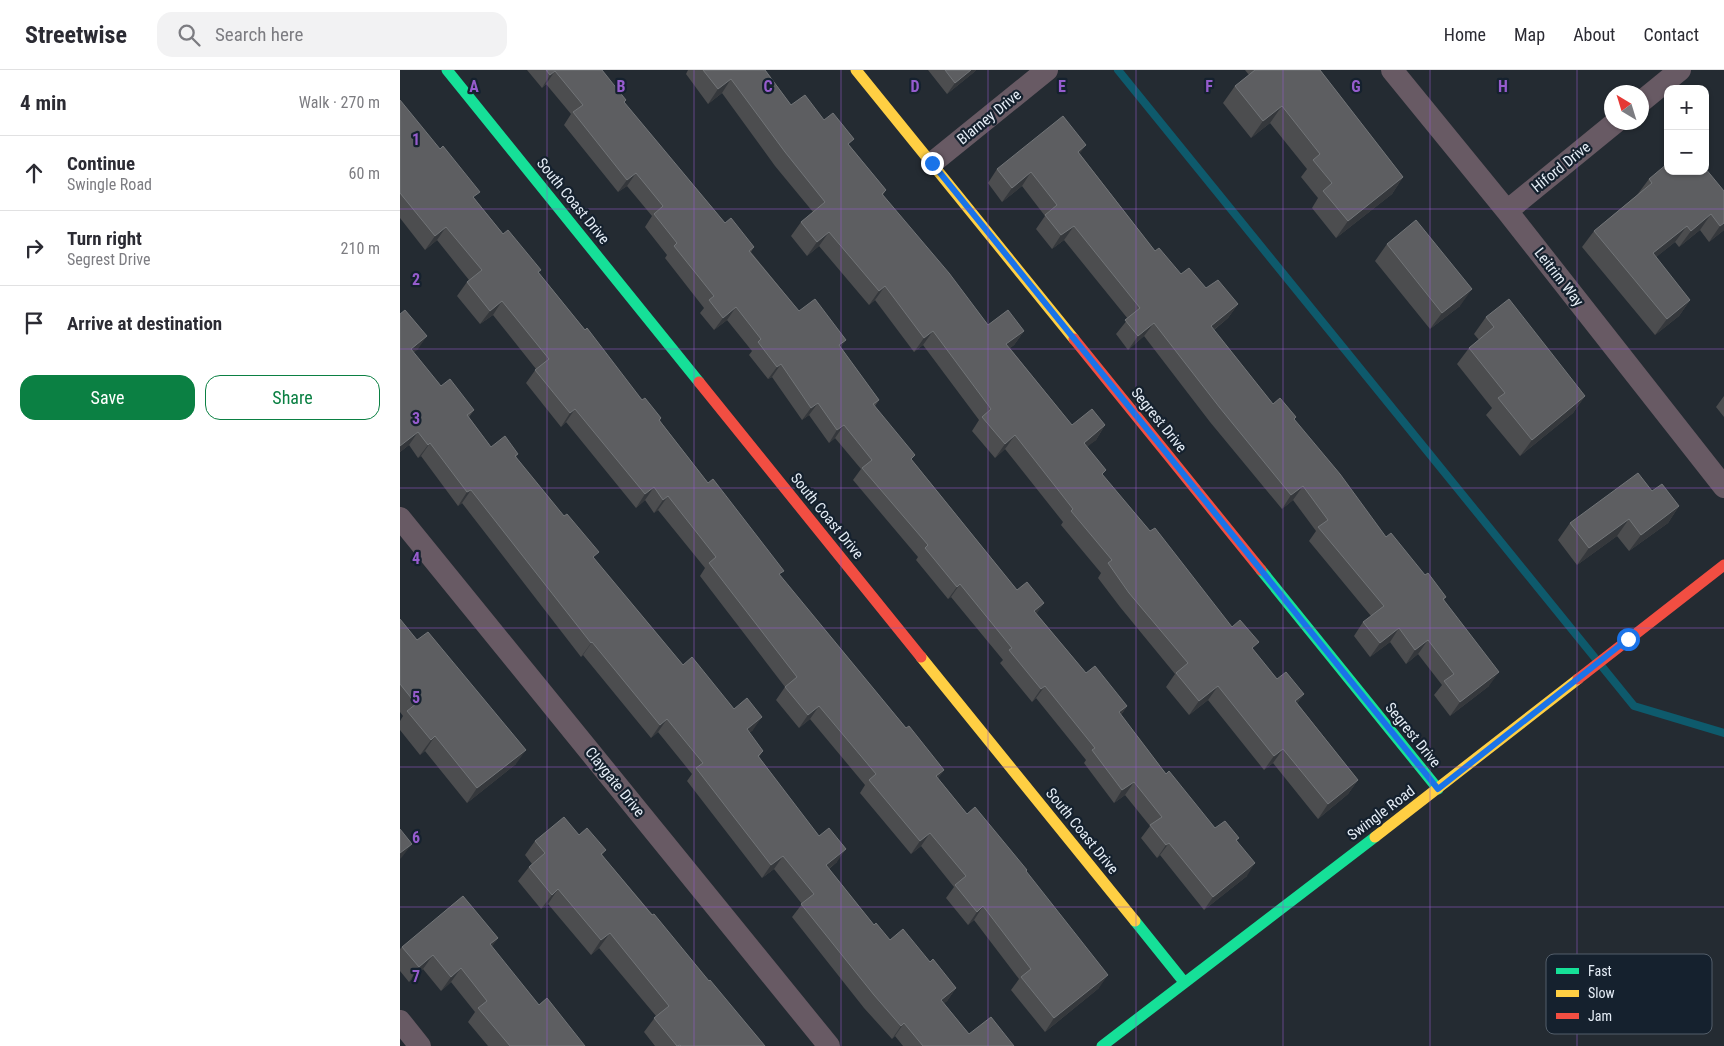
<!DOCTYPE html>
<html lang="en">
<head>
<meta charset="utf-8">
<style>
	:root { --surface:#fff; --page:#f2f2f3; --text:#2b2b33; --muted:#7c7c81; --line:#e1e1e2; --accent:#0b8043 }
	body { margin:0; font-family:"Roboto Condensed",sans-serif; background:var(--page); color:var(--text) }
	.controls { position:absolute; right:15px; top:15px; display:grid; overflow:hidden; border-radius:10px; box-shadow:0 1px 4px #0004 }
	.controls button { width:45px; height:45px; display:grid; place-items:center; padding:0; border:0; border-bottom:1px solid var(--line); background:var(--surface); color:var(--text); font:25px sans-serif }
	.compass { position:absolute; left:1204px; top:15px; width:45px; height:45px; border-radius:50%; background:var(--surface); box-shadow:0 1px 4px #0004; rotate:322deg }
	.stop { position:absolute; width:15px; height:15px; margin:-11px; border:4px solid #1a73e8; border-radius:50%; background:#fff }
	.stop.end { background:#1a73e8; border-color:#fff; box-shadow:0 1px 5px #0008 }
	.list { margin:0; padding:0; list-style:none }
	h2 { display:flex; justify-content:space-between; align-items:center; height:65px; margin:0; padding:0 20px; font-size:21px }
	h2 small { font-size:16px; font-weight:400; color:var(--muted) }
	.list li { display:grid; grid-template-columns:32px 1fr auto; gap:15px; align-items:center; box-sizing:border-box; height:75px; padding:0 20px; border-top:1px solid var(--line) }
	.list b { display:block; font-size:19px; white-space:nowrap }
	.list p { margin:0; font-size:16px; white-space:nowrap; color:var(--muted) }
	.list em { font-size:16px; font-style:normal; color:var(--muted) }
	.actions { display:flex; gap:10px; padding:15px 20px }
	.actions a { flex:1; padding:11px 0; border:1px solid var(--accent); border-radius:15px; text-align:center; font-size:18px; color:var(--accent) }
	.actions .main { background:var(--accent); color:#fff }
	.icon { flex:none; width:28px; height:28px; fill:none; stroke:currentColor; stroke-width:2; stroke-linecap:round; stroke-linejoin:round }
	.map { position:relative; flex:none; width:1324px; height:976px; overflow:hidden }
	header { display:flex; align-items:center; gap:30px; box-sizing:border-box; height:70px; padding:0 25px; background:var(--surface); border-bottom:1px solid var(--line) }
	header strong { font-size:24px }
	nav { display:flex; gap:28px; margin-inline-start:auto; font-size:18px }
	.search { width:350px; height:45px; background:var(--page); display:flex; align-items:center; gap:12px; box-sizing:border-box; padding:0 18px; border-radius:15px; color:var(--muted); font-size:19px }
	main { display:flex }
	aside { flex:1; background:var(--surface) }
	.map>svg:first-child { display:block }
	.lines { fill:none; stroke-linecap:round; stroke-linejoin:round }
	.stream { stroke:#0e5a6c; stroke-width:8 }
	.street { stroke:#685a64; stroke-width:22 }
	.fast { stroke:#16e098; stroke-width:11 }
	.slow { stroke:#ffcf43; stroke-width:11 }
	.jam { stroke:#f24e42; stroke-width:11 }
	.wall { fill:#4c4d4f }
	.shaded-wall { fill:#35383c }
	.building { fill:#5d5e61; stroke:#727578 }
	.route { stroke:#1a73e8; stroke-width:6 }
	.grid { fill:none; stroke:#965ccd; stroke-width:1; stroke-opacity:0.55 }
	.labels { text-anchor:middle; stroke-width:4.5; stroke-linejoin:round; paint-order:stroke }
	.street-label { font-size:15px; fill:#e5edf6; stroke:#15212e }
	.key { fill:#15212e; stroke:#535e6a; stroke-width:1 }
	.key-label { font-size:14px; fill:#e5edf6 }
	.grid-label { font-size:16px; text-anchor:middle; font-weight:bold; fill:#965ccd; stroke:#15212e; stroke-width:4.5; stroke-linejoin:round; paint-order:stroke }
</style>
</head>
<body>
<header>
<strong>Streetwise</strong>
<div class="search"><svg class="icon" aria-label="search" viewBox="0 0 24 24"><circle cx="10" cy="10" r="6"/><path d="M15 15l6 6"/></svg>Search here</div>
<nav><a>Home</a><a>Map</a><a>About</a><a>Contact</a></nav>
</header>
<main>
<aside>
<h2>4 min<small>Walk · 270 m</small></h2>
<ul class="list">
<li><svg class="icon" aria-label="ahead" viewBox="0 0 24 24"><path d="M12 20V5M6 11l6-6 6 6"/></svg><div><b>Continue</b><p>Swingle Road</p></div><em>60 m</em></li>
<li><svg class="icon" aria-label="right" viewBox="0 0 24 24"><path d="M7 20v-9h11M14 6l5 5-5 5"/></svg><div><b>Turn right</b><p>Segrest Drive</p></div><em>210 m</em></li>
<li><svg class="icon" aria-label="arrive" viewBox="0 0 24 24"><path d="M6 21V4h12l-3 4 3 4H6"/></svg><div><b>Arrive at destination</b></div></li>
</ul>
<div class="actions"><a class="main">Save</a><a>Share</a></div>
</aside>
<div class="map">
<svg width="1324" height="976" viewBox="0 0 1324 976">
	<rect width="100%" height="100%" fill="#242b32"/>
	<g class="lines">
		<path class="stream" d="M718 0 1234 636 1324 663"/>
		<path class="street" d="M992 0 1107 141 1324 417
			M1242 31 1280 0
			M532 93 647 0
			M1107 141 1216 52
			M0 448 429 976
			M0 951 20 976"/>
		<path class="fast" d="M47 0 299 312
			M861 500 1038 719
			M735 851 784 912
			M702 976 975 767"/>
		<path class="slow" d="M456 0 674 269
			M521 587 735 851
			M975 767 1178 609"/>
		<path class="jam" d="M674 269 861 500
			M299 312 521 587
			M1178 609 1324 495"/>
	</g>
	<path class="wall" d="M127 0H202L224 33 325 153 354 177 351 182 399 241 441 278 479 330 475 336 512 390 617 520 644 533 636 543 686 603 727 636 721 645 766 704 815 758 839 768 837 770 847 806 804 840 760 785 757 788 741 768 750 756 725 725 714 733 684 693 686 690 636 628 632 632 600 593 603 590 551 527 548 529 516 490 518 487 453 410 461 399 435 368 429 373 409 345 402 350 372 307 368 309 349 285 352 281 327 250 314 260 300 243 304 238 265 188 267 185 245 157 252 146 227 116 218 122 164 55 171 44 146 14 142 18Z
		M288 0H366V1L391 35 424 50 449 75 486 120 483 125 588 255 624 261 614 275 610 278 672 355H705L696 370 687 376 703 406 832 557 853 580 877 609 904 624 897 633 958 710 948 724 918 749 873 693 864 700 808 630 789 645 766 617 775 604 720 537 698 508 701 503 661 455 663 452 605 379 595 388 572 361 579 350 523 275 514 282 475 230 469 235 419 176 407 186 391 166 401 152 413 142 375 96 322 23 308 34 286 4Z
		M528 0H576L573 3 547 24Z
		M845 0H920L1003 107 992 124 936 168 912 138 918 128 901 107 907 99 870 53 851 68 823 33 835 16 849 5Z
		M0 30 75 129 103 164 139 203 185 260 242 330 261 348 260 351 380 506 506 658 544 700 538 708 567 744 627 800 626 802 699 918 645 962 611 920 619 909 574 850 568 855 546 828 554 817 521 776 511 784 460 723 465 715 410 649 399 658 376 630 385 617 300 506 305 498 258 440 254 443 245 430 236 438 166 352 161 357 126 313 136 299 93 245 80 254 57 226 67 212 69 210 37 170 25 180 0 148Z
		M680 84 755 181 781 204 806 218 838 234 828 248 814 260 873 334 894 350 986 467 1046 527 1044 530 1089 616 1050 646 1034 625 1042 615 1018 584 1006 594 990 572 970 587 954 566 963 552 971 546 909 471 916 461 893 430 882 439 810 352 744 266 728 280 716 264 728 249 664 170 652 179 636 159 645 146 622 116 602 132 588 113 597 99Z
		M1249 109 1324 121V160L1309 172 1300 160 1279 177 1275 172 1256 187 1290 230 1279 246 1255 265 1182 177 1194 161 1237 125Z
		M987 174 1060 236 1030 259 975 191Z
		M0 244 18 279 13 283 41 316 74 340 69 347 91 377 118 384 116 387 194 489 283 595 334 639 353 660 349 663 363 681 359 687 437 792 429 799 474 855 490 870 530 892 556 918 547 931 544 933 569 964 614 976H503L495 966 492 969 464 938 392 847 402 834 374 799 362 808 287 711 292 704 258 662 251 668 183 585 181 587 62 433 58 436 21 386 18 388 9 375 0 382Z
		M1086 247 1185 326 1173 343 1120 386 1086 345 1092 338 1057 294 1069 278 1079 270 1074 264Z
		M1324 326V347L1316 337Z
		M1252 421 1279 436 1268 453 1229 481 1217 466 1177 495 1158 470 1170 453Z
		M0 549 116 694 67 733 25 681 20 685 0 660V651L3 646 0 642Z
		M179 765 206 780 202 785 309 911 365 976H255L244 962 256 946 199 878 191 885 148 834 141 839 118 811 129 797 132 794 125 785 135 771Z
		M98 868 91 877 139 935 185 976H88L68 952 75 942 51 912 41 921 23 899 9 912 0 901V879L2 877Z"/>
	<path class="shaded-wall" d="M571 0H576L573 3 547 24 555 13Z
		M155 1 146 14 142 18 150 5Z
		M331 9 322 23 308 34 318 19Z
		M882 36 870 53 851 68 863 51Z
		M686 75 676 89 678 82Z
		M631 102 622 116 602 132 612 118Z
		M236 103 227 116 218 122 227 110Z
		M1003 107 992 124 936 168 948 151Z
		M1311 144 1300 160 1279 177 1291 161Z
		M1324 153V160L1309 172 1320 156Z
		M674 156 664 170 652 179 661 165Z
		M1287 156 1275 172 1241 199 1253 183Z
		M46 157 37 170 25 180 35 166Z
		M429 162 419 176 407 186 417 172Z
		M485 216 475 230 469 235 479 221Z
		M1072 219 1060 236 1030 259 1042 243Z
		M1290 230 1279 246 1255 265 1267 249Z
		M102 231 93 245 80 254 90 241Z
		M838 234 828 248 801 270 811 256Z
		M336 237 327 250 314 260 323 248Z
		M754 253 744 266 728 280 738 266Z
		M533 261 523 275 514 282 524 268Z
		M624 261 614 275 596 288 606 274Z
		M27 266 18 279 1 292 11 279Z
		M446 270 437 283 439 275Z
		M381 294 372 307 368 309 377 297Z
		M1185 326 1173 343 1120 386 1132 370Z
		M418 333 409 345 402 350 411 338Z
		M175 339 166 352 161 357 170 343Z
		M444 355 435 368 429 373 437 360Z
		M705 355 696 370 674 387 684 373Z
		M18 362 9 375 0 382V376Z
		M615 365 605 379 595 388 605 374Z
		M30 373 21 386 18 388 28 375Z
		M903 416 893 430 882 439 891 425Z
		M254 417 245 430 236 438 245 424Z
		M71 420 62 433 58 436 67 422Z
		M268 426 258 440 254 443 263 430Z
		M1279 436 1268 453 1229 481 1241 465Z
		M1229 449 1217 466 1177 495 1189 478Z
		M560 514 551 527 548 529 557 517Z
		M644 533 635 546 634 541Z
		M999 558 990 572 970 587 980 573Z
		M1028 570 1018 584 1006 594 1015 580Z
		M192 572 183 585 181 587 191 573Z
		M1099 602 1089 616 1050 646 1060 632Z
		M645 616 636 628 632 632 641 619Z
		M818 616 808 630 789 645 799 631Z
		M904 624 894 638 895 631Z
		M419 636 410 649 399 658 408 645Z
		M727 636 719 648V642Z
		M362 647 353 660 337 673 347 659Z
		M267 649 258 662 251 668 260 655Z
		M35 666 25 681 20 685 31 670Z
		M883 679 873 693 864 700 874 686Z
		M126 680 116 694 67 733 77 718Z
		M544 700 535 713 536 706Z
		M958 710 948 724 918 749 928 734Z
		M734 712 725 725 714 733 722 720Z
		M530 763 521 776 511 784 520 771Z
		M769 773 760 785 757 788 766 775Z
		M12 774 2 787 0 789V783Z
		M446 779 437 792 417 808 426 795Z
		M383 786 374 799 362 808 371 795Z
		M855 793 847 806 804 840 813 827Z
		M158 819 148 834 141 839 152 825Z
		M583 836 574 850 568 855 577 842Z
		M210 863 199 878 191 885 201 870Z
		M98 868 88 882 90 874Z
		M33 885 23 899 9 912 19 897Z
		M61 898 51 912 41 921 51 907Z
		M708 905 699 918 645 962 654 948Z
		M556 918 547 931 532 943 541 930Z
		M504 953 495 966 492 969 501 956Z"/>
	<path class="building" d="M146 0H202L226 30 224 32 325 153 331 148 354 177 349 181 399 241 415 229 446 270 439 275 479 330 473 334 515 385 511 389 617 520 627 512 644 533 634 541 686 603 695 596 727 636 719 642 766 704 769 701 815 758 825 751 839 768 836 770 855 793 813 827 769 773 766 775 750 755 762 747 734 712 722 720 692 680 695 678 645 616 641 619 609 580 612 578 560 514 557 517 525 478 528 475 462 398 472 390 444 355 437 360 418 333 411 338 381 294 377 297 358 272 361 269 336 237 323 248 309 230 314 226 274 176 277 173 254 144 263 136 236 103 227 110 173 42 183 35 155 1 150 5Z
		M303 0H365L391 35 405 25 424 50 433 43 454 69 448 74 486 120 482 124 549 203 588 255 608 240 624 261 606 274 672 355 692 339 705 355 684 373 706 400 702 404 750 461 755 458 832 557 840 550 859 572 852 578 877 609 886 602 904 624 895 631 958 710 928 734 883 679 874 686 818 616 799 631 776 603 788 593 729 523 708 493 712 490 671 441 673 439 615 365 605 374 582 347 591 339 533 261 524 268 485 216 479 221 429 162 417 172 401 152 425 132 385 82 331 9 318 19Z
		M545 0H571L555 13Z
		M855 0H920L1003 107 948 151 923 121 932 113 913 90 920 84 882 36 863 51 835 16Z
		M0 30 40 79 43 76 80 122 73 127 103 164 108 160 141 200 138 202 185 260 187 258 242 330 245 328 261 348 259 350 308 413 313 409 384 501 379 504 506 658 509 656 544 700 536 706 567 744 575 737 627 800 626 801 708 905 654 948 621 907 631 899 583 836 577 842 555 815 566 806 530 763 520 771 469 710 476 704 419 636 408 645 385 617 397 607 309 493 316 487 268 426 263 430 254 417 245 424 175 339 170 343 135 300 149 289 102 231 90 241 67 212 82 200 46 157 35 166 0 123Z
		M663 46 686 75 678 82 755 181 759 178 781 204 789 198 806 218 818 210 838 234 811 256 873 334 880 328 896 347 894 349 940 404 986 467 991 463 1025 505 1028 503 1046 527 1043 529 1099 602 1060 632 1044 611 1054 604 1028 570 1015 580 999 558 980 573 963 552 984 536 918 457 928 450 903 416 891 425 820 338 754 253 738 266 725 250 740 238 674 156 661 165 645 145 657 135 631 102 612 118 597 99Z
		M1268 93V101H1305V98L1324 121V153L1320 156 1311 144 1291 161 1287 156 1253 183 1290 230 1267 249 1194 161 1252 113 1249 109Z
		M1016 150 1072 219 1042 243 987 174Z
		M1109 229 1185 326 1132 370 1098 328 1105 323 1069 278 1094 257 1086 247Z
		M5 240 27 266 11 279 41 316 50 309 74 340 67 345 91 377 105 366 118 384 115 386 164 446 167 444 199 482 193 487 283 595 292 587 334 639 347 628 362 647 347 659 363 681 358 686 419 766 429 758 446 779 426 795 474 855 476 853 490 870 503 859 530 892 533 889 556 918 541 930 569 964 591 947 614 976H523L504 953 501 956 474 925 401 834 414 824 383 786 371 795 296 698 303 693 267 649 260 655 192 572 191 573 71 420 67 422 30 373 28 375 18 362 0 376V244Z
		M1238 403 1252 421 1262 414 1279 436 1241 465 1229 449 1189 478 1170 453Z
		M0 549 17 570 28 562 126 680 77 718 35 666 31 670 7 641 16 634 0 614Z
		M164 747 179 765 187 758 206 780 201 784 252 845 254 844 309 911 310 910 365 976H281L280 975 277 976 254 948 269 936 210 863 201 870 158 819 152 825 129 797 145 783 135 771Z
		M0 759 12 774 0 783Z
		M63 826 98 868 90 874 139 935 147 928 185 976H110L78 938 87 931 61 898 51 907 33 885 19 897 2 877Z"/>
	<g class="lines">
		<path class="route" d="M532 93 1038 719 1228 569"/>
	</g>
	<path class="grid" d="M147 0V976M294 0V976M441 0V976M588 0V976M736 0V976M883 0V976M1030 0V976M1177 0V976M0 139H1324M0 279H1324M0 418H1324M0 558H1324M0 697H1324M0 837H1324"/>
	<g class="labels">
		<g class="street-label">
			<text transform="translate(589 47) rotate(-39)" y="5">Blarney Drive</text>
			<text transform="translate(1161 97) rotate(-39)" y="5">Hiford Drive</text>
			<text transform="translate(173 131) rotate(51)" y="5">South Coast Drive</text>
			<text transform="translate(1159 207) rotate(52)" y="5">Leitrim Way</text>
			<text transform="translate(759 350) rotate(51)" y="5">Segrest Drive</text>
			<text transform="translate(427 446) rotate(51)" y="5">South Coast Drive</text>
			<text transform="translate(1013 665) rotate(51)" y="5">Segrest Drive</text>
			<text transform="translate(215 712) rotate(51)" y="5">Claygate Drive</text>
			<text transform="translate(981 743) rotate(-37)" y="5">Swingle Road</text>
			<text transform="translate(682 761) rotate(51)" y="5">South Coast Drive</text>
		</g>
	</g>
	<rect x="1146" y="884" width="166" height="80" rx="8" class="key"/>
	<rect x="1156" y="898" width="23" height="6" fill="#16e098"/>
	<rect x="1156" y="920" width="23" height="7" fill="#ffcf43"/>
	<rect x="1156" y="943" width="23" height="6" fill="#f24e42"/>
	<g class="key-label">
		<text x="1188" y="906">Fast</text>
		<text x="1188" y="928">Slow</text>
		<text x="1188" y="951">Jam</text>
	</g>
	<g class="grid-label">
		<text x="74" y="22">A</text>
		<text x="221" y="22">B</text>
		<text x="368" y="22">C</text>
		<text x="515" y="22">D</text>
		<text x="662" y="22">E</text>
		<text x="809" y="22">F</text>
		<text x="956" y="22">G</text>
		<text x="1103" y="22">H</text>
		<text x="16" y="75">1</text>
		<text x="16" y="215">2</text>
		<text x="16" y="354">3</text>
		<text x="16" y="494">4</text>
		<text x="16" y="633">5</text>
		<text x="16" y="773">6</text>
		<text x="16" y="912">7</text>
	</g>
</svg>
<div class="controls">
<button>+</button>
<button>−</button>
</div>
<svg class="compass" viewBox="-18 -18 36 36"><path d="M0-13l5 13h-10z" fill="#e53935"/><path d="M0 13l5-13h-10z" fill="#7c7c81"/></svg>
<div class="stop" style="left:1228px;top:569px"></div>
<div class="stop end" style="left:532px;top:93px"></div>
</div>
</main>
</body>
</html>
